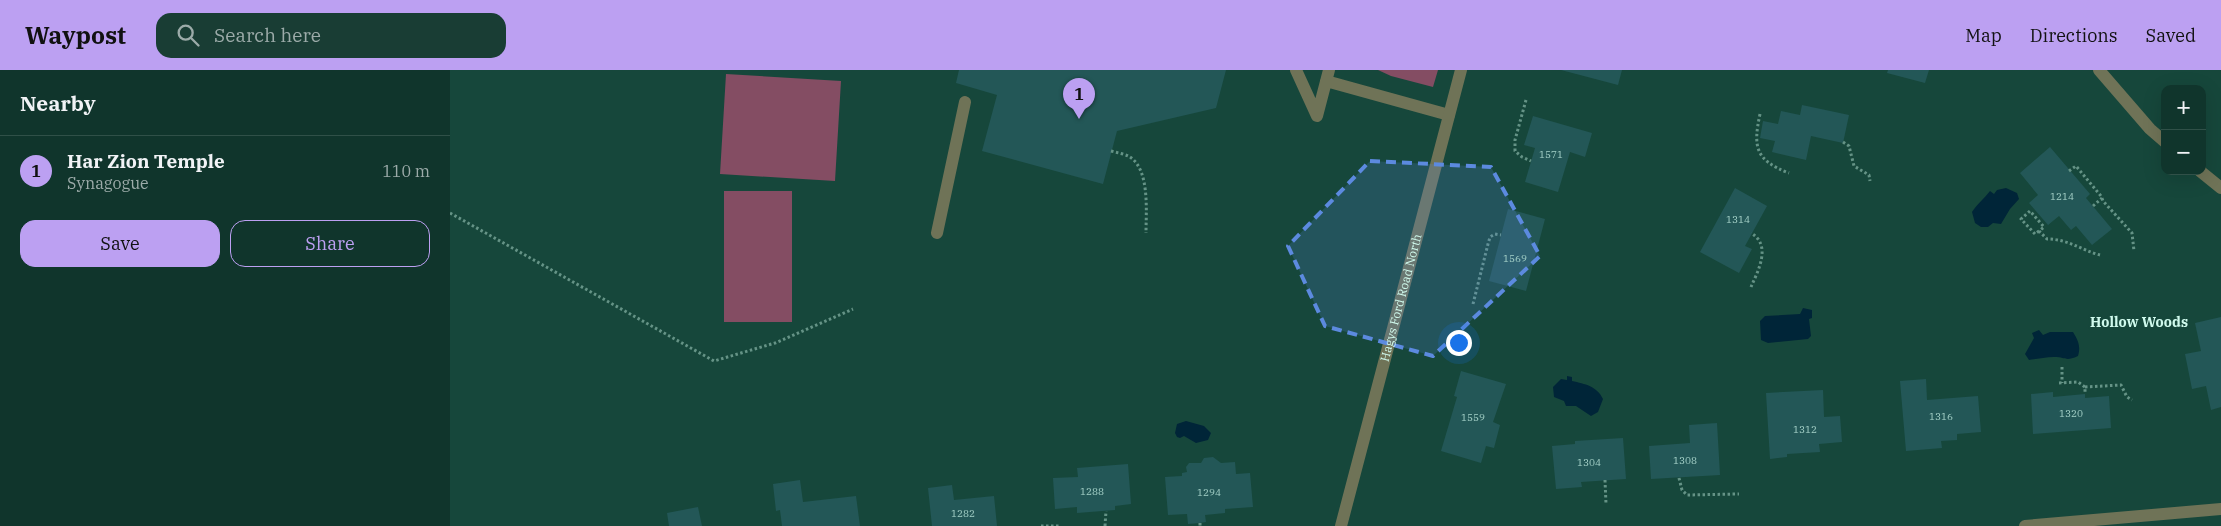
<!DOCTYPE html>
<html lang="en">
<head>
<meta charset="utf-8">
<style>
	:root { --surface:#10352c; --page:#193d34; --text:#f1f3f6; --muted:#9caba9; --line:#305048; --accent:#bca0f2 }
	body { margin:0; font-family:"IBM Plex Serif",serif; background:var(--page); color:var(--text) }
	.controls { position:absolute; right:15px; top:15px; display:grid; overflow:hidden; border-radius:10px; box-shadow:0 5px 20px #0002 }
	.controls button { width:45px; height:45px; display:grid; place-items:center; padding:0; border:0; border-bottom:1px solid var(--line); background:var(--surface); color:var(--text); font:25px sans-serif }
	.you { position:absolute; left:1008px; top:272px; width:18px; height:18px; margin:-12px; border:4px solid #fff; border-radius:50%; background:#1a73e8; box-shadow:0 0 0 8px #1a73e833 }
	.badge { display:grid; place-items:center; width:32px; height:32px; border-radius:50%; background:var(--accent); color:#111; font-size:16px; font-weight:700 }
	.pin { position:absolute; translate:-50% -41px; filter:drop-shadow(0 1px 2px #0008) }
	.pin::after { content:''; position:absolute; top:26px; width:18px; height:15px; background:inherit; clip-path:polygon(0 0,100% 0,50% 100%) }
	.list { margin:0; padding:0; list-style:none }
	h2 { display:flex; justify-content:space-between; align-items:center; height:65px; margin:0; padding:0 20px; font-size:21px }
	h2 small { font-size:16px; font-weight:400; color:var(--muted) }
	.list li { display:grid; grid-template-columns:32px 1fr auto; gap:15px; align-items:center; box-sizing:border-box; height:70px; padding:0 20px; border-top:1px solid var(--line) }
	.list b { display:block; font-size:19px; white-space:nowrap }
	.list p { margin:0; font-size:16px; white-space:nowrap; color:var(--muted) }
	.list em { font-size:16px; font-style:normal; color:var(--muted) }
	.actions { display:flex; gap:10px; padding:15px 20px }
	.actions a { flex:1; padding:11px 0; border:1px solid var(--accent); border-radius:15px; text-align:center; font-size:18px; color:var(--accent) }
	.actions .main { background:var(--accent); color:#111 }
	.icon { flex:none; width:28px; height:28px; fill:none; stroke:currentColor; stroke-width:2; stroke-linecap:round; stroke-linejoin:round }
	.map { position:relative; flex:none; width:1771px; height:456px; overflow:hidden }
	header { display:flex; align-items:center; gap:30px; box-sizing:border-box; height:70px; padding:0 25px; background:var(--accent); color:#111 }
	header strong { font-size:24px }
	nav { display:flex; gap:28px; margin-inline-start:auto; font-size:18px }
	.search { width:350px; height:45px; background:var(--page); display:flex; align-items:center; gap:12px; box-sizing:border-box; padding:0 18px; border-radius:15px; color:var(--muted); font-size:19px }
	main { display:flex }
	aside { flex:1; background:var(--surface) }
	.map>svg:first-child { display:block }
	.green { fill:#844d63 }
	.water { fill:#002538 }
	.building { fill:#235757 }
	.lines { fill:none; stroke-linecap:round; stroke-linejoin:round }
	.path { stroke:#659386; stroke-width:3; stroke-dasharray:2.5 2.5; stroke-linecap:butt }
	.service { stroke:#6f7357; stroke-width:12 }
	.minor { stroke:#6f7357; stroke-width:12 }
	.tertiary { stroke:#6f7357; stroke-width:12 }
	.marked { fill:#5c8adf; fill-opacity:0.2; stroke:#5c8adf; stroke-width:4; stroke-dasharray:10 6; stroke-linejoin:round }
	.labels { text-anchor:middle; stroke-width:4.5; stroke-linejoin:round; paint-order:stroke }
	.number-label { font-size:10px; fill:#a5d1c8 }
	.street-label { font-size:12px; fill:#d0faed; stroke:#16473b }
	.neighbourhood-label { font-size:14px; font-weight:bold; fill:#d0faed; stroke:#16473b }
</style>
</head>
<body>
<header>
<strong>Waypost</strong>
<div class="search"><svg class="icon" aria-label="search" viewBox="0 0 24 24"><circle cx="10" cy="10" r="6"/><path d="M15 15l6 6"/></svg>Search here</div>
<nav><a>Map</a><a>Directions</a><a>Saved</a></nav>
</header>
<main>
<aside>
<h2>Nearby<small></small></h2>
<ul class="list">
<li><span class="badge">1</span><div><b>Har Zion Temple</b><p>Synagogue</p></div><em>110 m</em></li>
</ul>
<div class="actions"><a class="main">Save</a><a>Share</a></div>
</aside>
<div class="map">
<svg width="1771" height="456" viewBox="0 0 1771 456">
	<rect width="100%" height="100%" fill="#16473b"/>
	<path class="green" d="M928 0H988L983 17 941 6Z
		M276 4 391 11 385 111 270 104Z
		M274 121H342V252H274Z"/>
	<path class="water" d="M1556 118 1567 123 1569 129 1560 139 1551 154 1543 153 1538 157H1531L1525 153 1522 142C1527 134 1534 129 1540 121L1544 124 1547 120Z
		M1353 238 1362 240V248L1359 249 1361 266 1358 269 1318 273 1311 270 1310 251 1315 246 1350 244Z
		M1589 260 1593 265 1600 262H1623C1628 270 1631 276 1628 286 1615 292 1616 287 1604 287 1596 287 1587 289 1579 290L1575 284 1584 268 1582 263Z
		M1117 306 1122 307V311C1135 314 1147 316 1153 329L1148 342 1141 346 1126 336H1116L1114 331 1104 327 1103 317 1111 309 1117 310Z
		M736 351 754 356 761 363 758 370 746 373 734 366 730 368 727 367 725 363 727 354Z"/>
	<path class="building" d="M509 0H776L766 38 667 61 653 114 532 81 547 25 506 13Z
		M1111 0H1172L1168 15Z
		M1438 0H1479L1475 13 1437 3Z
		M1352 35 1399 45 1393 73 1361 66 1356 90 1322 82 1325 71 1310 68 1313 51 1328 54 1331 41 1350 45Z
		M1083 46 1142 63 1135 87 1120 82 1108 122 1075 112 1085 78 1074 75Z
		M1600 77 1640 124 1636 128 1662 159 1642 175 1626 156 1621 160 1609 146 1598 155 1579 133 1588 125 1570 103Z
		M1285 118 1317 136 1295 176 1302 179 1289 203 1250 182Z
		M1058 139 1095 149 1076 221 1039 211Z
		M1771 247V337L1761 340 1756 316 1742 319 1735 284 1751 281 1745 253Z
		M1011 301 1056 314 1043 352 1050 355 1044 378 1036 376 1031 393 991 381 1007 327 1004 326Z
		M1476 309 1477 330 1528 326 1531 362 1507 364V370L1491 371 1492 378 1456 381 1450 311Z
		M1373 320 1374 347 1390 346 1392 372 1369 374 1370 382 1337 384V387L1320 389 1316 323Z
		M1603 322V327L1635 324V328L1659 326 1661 358 1583 364 1581 324Z
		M1267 353 1270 405 1201 409 1199 376 1240 373 1239 355Z
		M1173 368 1176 409 1131 412 1132 417 1106 419 1102 376 1125 374V371Z
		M763 387 771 393 785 392 786 404 800 403 803 437 775 439V443L755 445 756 452 750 453 738 454 737 444 718 445 715 407 732 406V403L737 402 736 397 739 393H751L754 388Z
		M678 394 681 434 665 436V440L627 443V437L605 439 603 408 628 407 627 398Z
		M350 410 353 432 406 426 410 456H332L330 440 326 441 323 414Z
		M502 415 504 430 544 426 547 456H482L478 418Z
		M248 437 252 456H219L217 443Z"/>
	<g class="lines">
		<path class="path" d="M1076 30 1065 70V81L1072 87 1081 91
			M1310 44C1303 77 1305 90 1339 103
			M1393 72 1399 76 1404 96 1419 105 1420 111
			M661 81C668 83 675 84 680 87 700 100 696 142 696 163
			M1619 101 1626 96 1651 126 1653 131 1682 163 1684 181
			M1643 136 1652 128
			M0 143 264 291 325 273 403 239
			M1589 161 1585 164 1571 149 1580 141 1594 157 1589 161 1597 169C1618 169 1631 180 1650 185
			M1301 217C1308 201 1322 175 1301 163
			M1023 234 1038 174 1040 167 1045 164 1051 165
			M1612 297V313
			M1609 313 1628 312 1635 317V324
			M1635 317 1671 315 1677 327 1682 330
			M1229 408 1232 420 1237 425 1289 424
			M1155 410 1156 434
			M750 453V456
			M591 456H609
			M655 456 656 441"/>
		<path class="service" d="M846 0 867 46 879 0
			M876 11 999 45
			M487 163 515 32"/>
		<path class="minor" d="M1649 0 1700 59 1715 72
			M1750 101 1771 118
			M1575 456 1771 439"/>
		<path class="tertiary" id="s1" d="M891 456 1011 0"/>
	</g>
	<path class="marked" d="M920 91 1041 97 1090 186 983 286 875 256 838 176Z"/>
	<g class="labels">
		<g class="number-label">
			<text x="1101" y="88">1571</text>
			<text x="1612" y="130">1214</text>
			<text x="1288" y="153">1314</text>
			<text x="1065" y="192">1569</text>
			<text x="1621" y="347">1320</text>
			<text x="1491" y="350">1316</text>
			<text x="1023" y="351">1559</text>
			<text x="1355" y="363">1312</text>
			<text x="1235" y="394">1308</text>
			<text x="1139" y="396">1304</text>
			<text x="642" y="425">1288</text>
			<text x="759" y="426">1294</text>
			<text x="513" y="447">1282</text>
		</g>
		<g class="street-label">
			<text dy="4" stroke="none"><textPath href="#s1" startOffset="236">Hagys Ford Road North</textPath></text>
		</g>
		<g class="neighbourhood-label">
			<text x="1689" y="257">Hollow Woods</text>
		</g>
	</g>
</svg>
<div class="controls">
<button>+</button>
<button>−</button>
</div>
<div class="you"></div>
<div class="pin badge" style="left:629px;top:49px">1</div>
</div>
</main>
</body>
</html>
